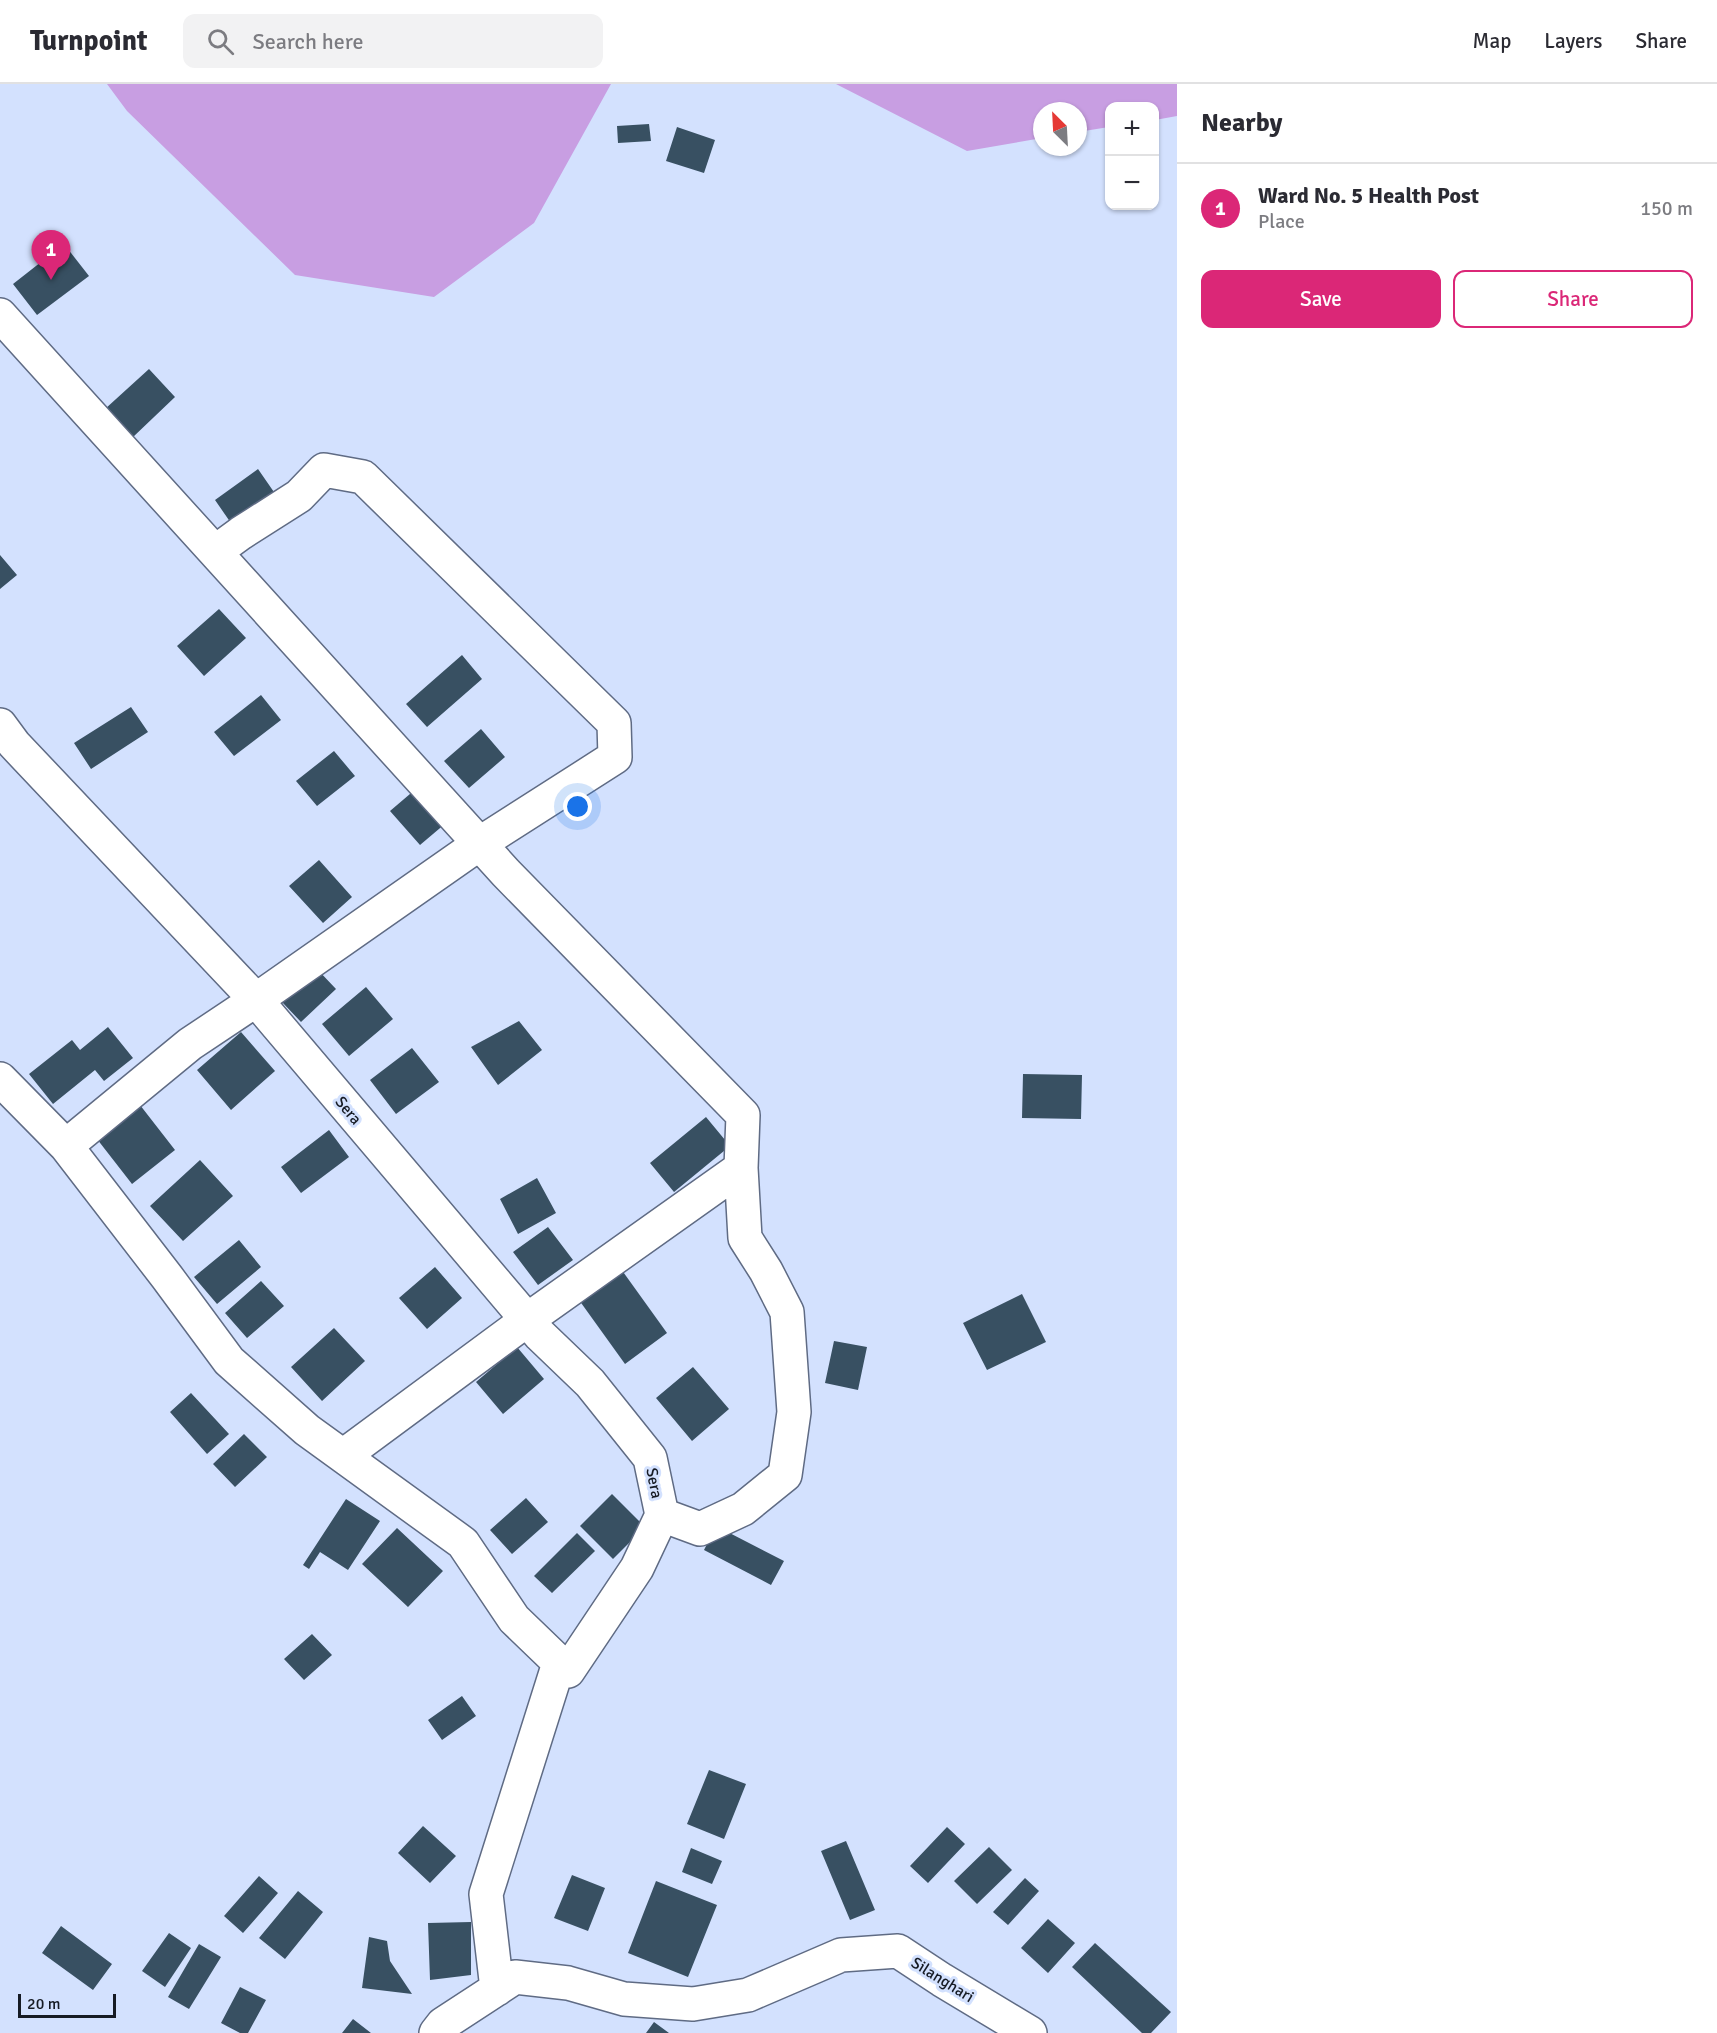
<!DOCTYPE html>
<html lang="en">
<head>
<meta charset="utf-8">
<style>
	:root { --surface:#fff; --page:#f2f2f3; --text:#2b2b33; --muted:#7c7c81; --line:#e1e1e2; --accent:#db2777 }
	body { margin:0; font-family:Signika,sans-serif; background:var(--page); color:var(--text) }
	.controls { position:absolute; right:18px; top:18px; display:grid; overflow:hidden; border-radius:12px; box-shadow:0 2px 4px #0004 }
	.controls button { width:54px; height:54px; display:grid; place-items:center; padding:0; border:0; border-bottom:2px solid var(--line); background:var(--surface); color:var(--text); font:30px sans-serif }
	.compass { position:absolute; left:1033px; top:18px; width:54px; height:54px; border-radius:50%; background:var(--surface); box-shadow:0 2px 4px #0004; rotate:336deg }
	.scale { position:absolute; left:18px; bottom:15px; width:98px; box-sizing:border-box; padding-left:6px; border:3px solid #161b24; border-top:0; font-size:16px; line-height:21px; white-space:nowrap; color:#161b24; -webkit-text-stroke:4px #d3e1fe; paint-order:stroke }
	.you { position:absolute; left:578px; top:723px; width:21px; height:21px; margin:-15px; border:4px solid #fff; border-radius:50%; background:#1a73e8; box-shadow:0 0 0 9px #1a73e833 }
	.badge { display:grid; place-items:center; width:39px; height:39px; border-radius:50%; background:var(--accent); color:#fff; font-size:20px; font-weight:700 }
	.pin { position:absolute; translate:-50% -50px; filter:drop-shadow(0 2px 3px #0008) }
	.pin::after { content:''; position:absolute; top:32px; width:21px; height:18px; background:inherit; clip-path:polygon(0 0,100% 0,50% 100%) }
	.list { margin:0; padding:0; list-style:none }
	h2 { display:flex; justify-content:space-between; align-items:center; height:78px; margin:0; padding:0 24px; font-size:26px }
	h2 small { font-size:20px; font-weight:400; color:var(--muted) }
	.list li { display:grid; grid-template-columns:39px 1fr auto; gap:18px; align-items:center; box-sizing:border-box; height:90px; padding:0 24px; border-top:2px solid var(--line) }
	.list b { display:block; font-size:22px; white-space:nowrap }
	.list p { margin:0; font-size:20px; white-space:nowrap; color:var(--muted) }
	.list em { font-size:20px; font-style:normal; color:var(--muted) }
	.actions { display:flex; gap:12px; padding:18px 24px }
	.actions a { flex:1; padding:14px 0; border:2px solid var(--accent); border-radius:12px; text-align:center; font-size:21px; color:var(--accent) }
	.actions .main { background:var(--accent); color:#fff }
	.icon { flex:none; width:33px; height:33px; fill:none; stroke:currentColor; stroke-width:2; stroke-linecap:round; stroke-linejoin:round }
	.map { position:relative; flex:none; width:1177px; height:1949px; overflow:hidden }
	header { display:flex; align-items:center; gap:36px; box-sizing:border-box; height:84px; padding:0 30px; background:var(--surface); border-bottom:2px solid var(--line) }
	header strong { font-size:28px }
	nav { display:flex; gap:33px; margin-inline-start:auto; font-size:21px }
	.search { width:420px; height:54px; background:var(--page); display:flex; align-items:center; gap:15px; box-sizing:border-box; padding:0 21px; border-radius:12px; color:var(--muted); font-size:22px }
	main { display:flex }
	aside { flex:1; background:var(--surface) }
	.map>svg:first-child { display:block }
	.green { fill:#c89ee2 }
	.building { fill:#385062 }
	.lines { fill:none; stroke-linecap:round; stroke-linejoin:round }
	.minor-casing { stroke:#5f6b84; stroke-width:36 }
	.minor { stroke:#fff; stroke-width:33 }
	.labels { text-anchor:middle; stroke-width:6; stroke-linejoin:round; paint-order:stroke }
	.street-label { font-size:16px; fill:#161b24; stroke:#d3e1fe }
</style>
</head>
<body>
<header>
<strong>Turnpoint</strong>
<div class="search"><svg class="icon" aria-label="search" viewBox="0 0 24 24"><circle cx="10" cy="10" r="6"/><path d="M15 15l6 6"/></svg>Search here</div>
<nav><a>Map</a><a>Layers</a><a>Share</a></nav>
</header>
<main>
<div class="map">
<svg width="1177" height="1949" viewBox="0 0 1177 1949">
	<rect width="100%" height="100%" fill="#d3e1fe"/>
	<path class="green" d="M107 0H611L534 139 434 213 295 191 127 27Z
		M836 0H1177V32L1155 36 1154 22H1110L1109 43 1078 48V27H1042V54L967 67Z"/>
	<path class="building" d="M649 40 651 57 618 59 617 42Z
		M677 43 715 56 704 89 666 77Z
		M64 160 89 192 37 231 13 200Z
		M149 285 175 313 132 354 105 325Z
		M258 385 276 411 233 442 215 416Z
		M0 471 17 491 0 505Z
		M219 525 246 554 204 592 177 562Z
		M462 571 482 595 427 643 406 620Z
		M261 611 281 636 234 672 214 648Z
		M131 623 148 648 91 685 74 659Z
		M481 645 505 673 469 704 444 677Z
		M334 667 355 692 317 722 296 697Z
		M417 704 446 739 420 761 390 727Z
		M319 776 352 813 323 839 289 802Z
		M317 885 336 905 301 938 282 918Z
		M366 903 393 935 349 972 322 940Z
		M519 937 542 966 498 1001 471 963Z
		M108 943 133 974 104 997 95 986 53 1020 29 990 72 956 80 966Z
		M241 948 275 987 231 1026 197 986Z
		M412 964 439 998 396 1030 370 996Z
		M1023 990 1082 991 1081 1035 1022 1034Z
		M140 1021 175 1066 132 1100 97 1055Z
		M706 1033 730 1062 674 1108 650 1079Z
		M329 1046 349 1073 301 1109 281 1083Z
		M200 1076 233 1112 183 1157 150 1122Z
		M537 1094 556 1129 518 1150 500 1115Z
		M548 1143 573 1176 538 1201 513 1168Z
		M239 1156 261 1183 217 1220 194 1193Z
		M435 1183 462 1214 427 1245 399 1214Z
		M621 1185 667 1249 625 1280 579 1216Z
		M261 1197 284 1222 247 1254 225 1229Z
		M1022 1210 1046 1258 987 1286 963 1239Z
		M334 1244 365 1277 322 1317 291 1283Z
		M834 1257 867 1263 858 1306 825 1299Z
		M517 1263 544 1295 503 1330 476 1298Z
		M693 1283 729 1325 692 1357 656 1314Z
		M191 1309 229 1350 207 1370 170 1328Z
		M244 1350 267 1373 235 1403 213 1380Z
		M612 1410 645 1443 613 1475 580 1442Z
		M526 1414 548 1438 512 1470 490 1446Z
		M346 1415 380 1437 348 1486 320 1468 309 1485 303 1481Z
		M716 1442 784 1477 771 1501 704 1466Z
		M397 1444 443 1487 408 1523 362 1480Z
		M577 1449 595 1467 552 1509 534 1492Z
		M312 1550 332 1571 304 1596 284 1575Z
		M462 1612 476 1632 442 1656 428 1636Z
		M709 1686 746 1700 724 1755 687 1740Z
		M423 1742 456 1772 430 1799 398 1769Z
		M947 1743 965 1760 928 1799 910 1782Z
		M846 1757 875 1826 850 1836 821 1767Z
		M989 1763 1012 1786 977 1820 954 1797Z
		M691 1764 722 1777 712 1800 682 1788Z
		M572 1791 605 1804 588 1847 554 1834Z
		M259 1792 278 1809 243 1849 224 1832Z
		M1025 1794 1039 1807 1008 1841 993 1828Z
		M656 1797 717 1821 688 1893 628 1869Z
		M298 1807 323 1828 285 1875 259 1854Z
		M1048 1835 1075 1859 1048 1889 1021 1864Z
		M471 1838V1891L430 1896 428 1839Z
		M61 1842 112 1880 93 1906 42 1869Z
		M169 1849 191 1864 165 1903 142 1887Z
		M369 1853 387 1857 390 1877 412 1910 362 1904Z
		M1095 1859 1171 1928 1151 1949H1142L1072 1883Z
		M199 1860 221 1873 189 1925 168 1913Z
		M240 1903 266 1916 248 1949H240L221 1939Z
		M353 1935 371 1949H342Z
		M654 1938 669 1949H646Z"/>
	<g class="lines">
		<g class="minor-casing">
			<path id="minor" d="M0 231 506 789 743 1031 741 1084 745 1154 766 1187 787 1228 794 1328 785 1391 743 1425 700 1445 662 1431
				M0 641 14 660 256 916 540 1251 590 1299 650 1374 662 1431 637 1484 568 1587 514 1535 463 1459 307 1346 229 1277 167 1193 66 1062 0 995
				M66 1062 190 960 256 916 479 760 615 673 614 639 363 393 324 386 299 412 241 449 215 468
				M343 1372 527 1236 741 1084
				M497 1905 486 1810 559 1579
				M436 1949 443 1940 515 1893 568 1899 624 1915 693 1920 748 1911 841 1871 898 1867 942 1896 1030 1949"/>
		</g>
		<use href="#minor" class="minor"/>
	</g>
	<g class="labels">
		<g class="street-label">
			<text transform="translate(349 1026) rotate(50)" y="6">Sera</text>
			<text transform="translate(655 1399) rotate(79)" y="6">Sera</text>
			<text transform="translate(943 1895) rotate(32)" y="6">Silanghari</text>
		</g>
	</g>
</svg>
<div class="controls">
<button>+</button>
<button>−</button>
</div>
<svg class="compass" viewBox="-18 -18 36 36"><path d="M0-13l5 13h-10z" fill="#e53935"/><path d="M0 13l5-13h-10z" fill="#7c7c81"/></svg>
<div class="scale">20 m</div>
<div class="you"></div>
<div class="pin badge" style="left:51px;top:196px">1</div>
</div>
<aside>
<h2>Nearby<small></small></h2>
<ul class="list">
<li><span class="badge">1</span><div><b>Ward No. 5 Health Post</b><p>Place</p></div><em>150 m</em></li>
</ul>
<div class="actions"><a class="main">Save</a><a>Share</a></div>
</aside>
</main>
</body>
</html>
